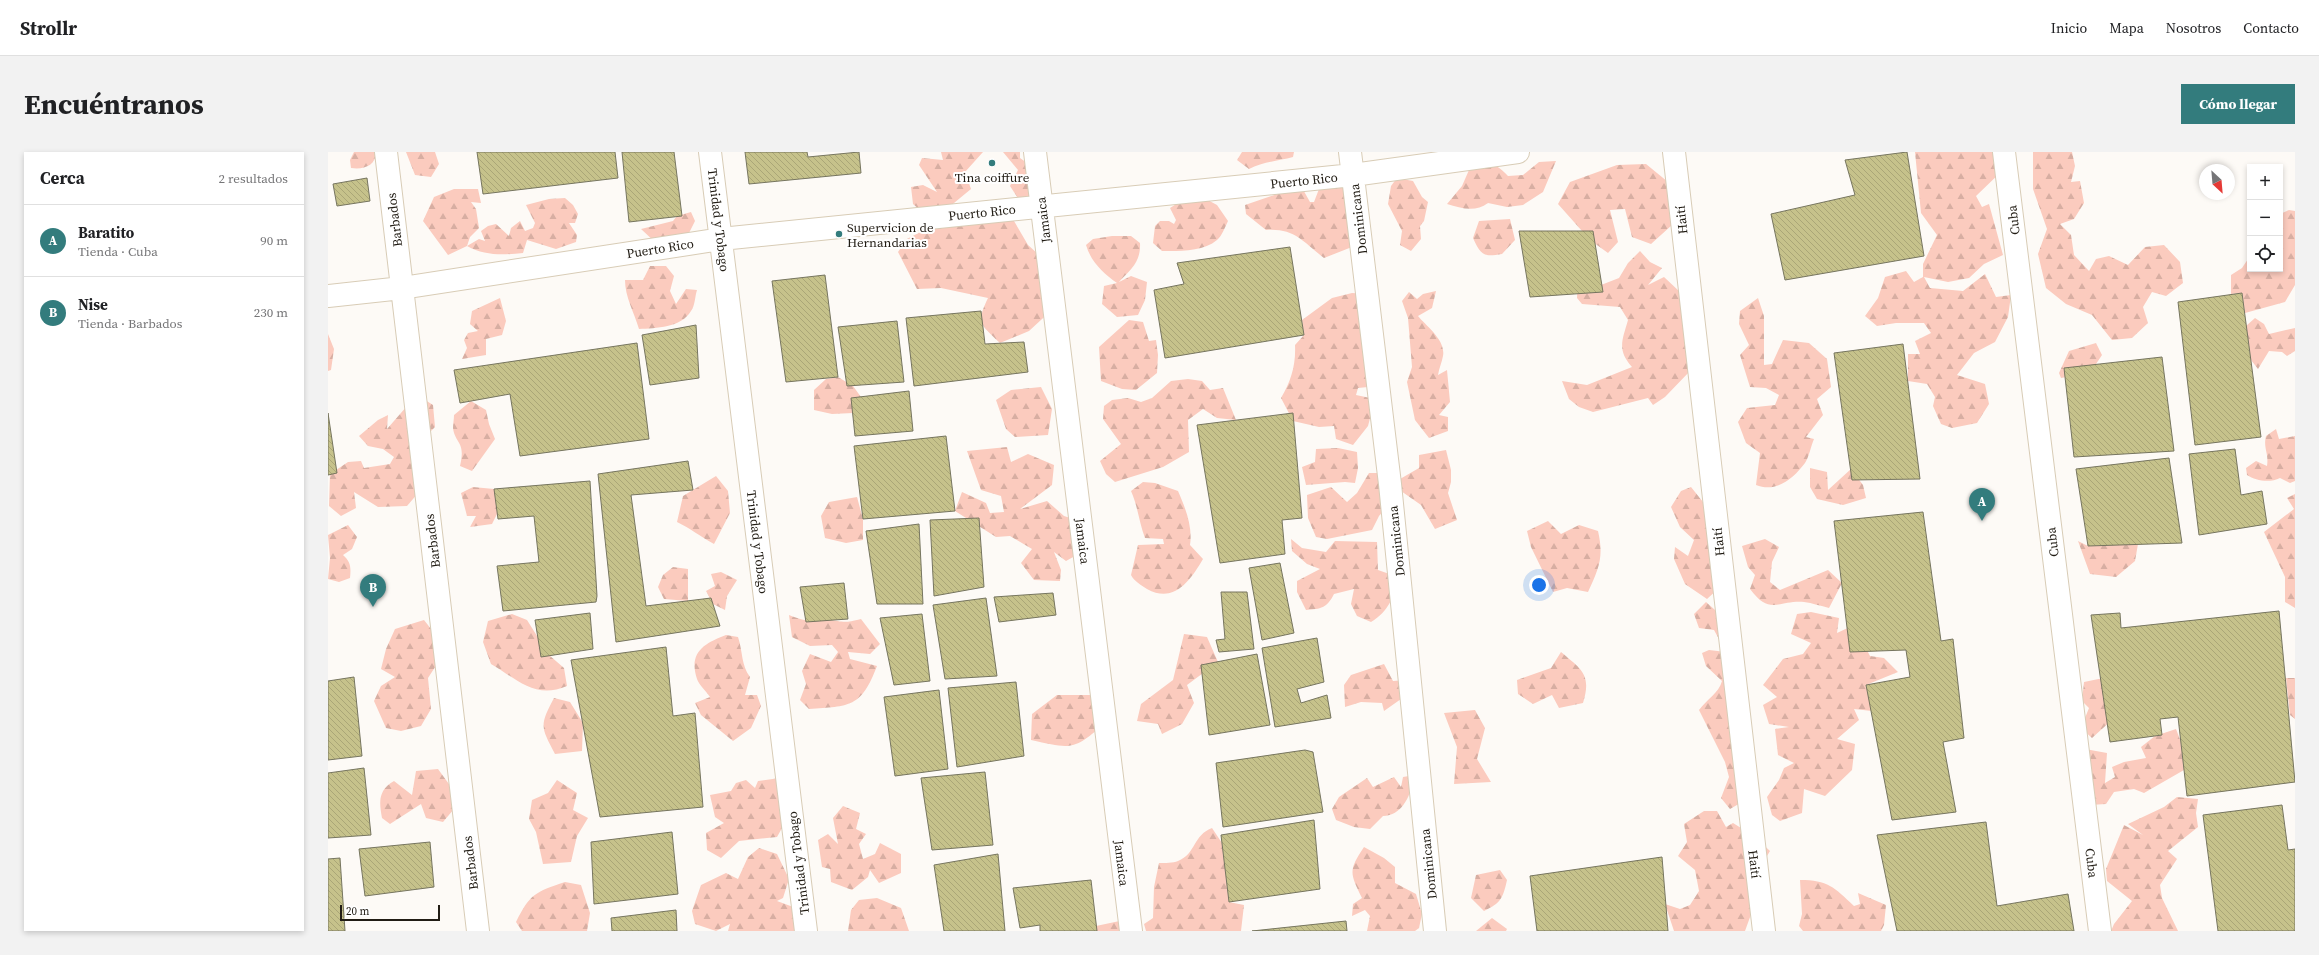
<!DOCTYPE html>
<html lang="es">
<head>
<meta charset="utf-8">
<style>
	:root { --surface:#fff; --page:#f2f2f2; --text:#202124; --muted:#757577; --line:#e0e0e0; --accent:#337c7d }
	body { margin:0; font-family:"Source Serif 4",serif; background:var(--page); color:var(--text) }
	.controls { position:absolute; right:12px; top:12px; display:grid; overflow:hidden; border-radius:0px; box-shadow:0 2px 6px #0003 }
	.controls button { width:36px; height:36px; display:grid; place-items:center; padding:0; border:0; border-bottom:1px solid var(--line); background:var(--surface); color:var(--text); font:20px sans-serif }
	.compass { position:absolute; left:1871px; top:12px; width:36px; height:36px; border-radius:50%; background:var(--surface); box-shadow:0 2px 6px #0003; rotate:154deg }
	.scale { position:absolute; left:12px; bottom:10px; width:100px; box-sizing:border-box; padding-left:4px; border:2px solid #211c14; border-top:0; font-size:11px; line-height:14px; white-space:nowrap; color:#211c14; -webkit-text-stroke:3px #fff; paint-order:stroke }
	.you { position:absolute; left:1211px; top:433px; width:14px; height:14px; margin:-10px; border:3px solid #fff; border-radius:50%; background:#1a73e8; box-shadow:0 0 0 6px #1a73e833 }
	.badge { display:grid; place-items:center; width:26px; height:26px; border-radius:50%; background:var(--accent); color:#fff; font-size:13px; font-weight:700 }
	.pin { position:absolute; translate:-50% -33px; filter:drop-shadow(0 1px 2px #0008) }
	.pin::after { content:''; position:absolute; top:21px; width:14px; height:12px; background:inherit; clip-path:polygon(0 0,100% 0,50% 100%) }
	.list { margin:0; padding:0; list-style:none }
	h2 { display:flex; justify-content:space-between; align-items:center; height:52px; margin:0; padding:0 16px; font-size:17px }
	h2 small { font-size:13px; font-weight:400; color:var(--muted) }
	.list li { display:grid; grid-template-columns:26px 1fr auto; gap:12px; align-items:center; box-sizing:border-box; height:72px; padding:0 16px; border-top:1px solid var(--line) }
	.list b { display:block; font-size:15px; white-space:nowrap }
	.list p { margin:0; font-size:13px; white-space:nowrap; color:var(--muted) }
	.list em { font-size:13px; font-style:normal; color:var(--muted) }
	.icon { flex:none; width:22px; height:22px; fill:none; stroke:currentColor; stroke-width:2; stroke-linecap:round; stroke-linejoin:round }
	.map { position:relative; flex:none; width:1967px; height:779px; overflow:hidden; border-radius:0px }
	header { display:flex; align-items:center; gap:24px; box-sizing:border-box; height:56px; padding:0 20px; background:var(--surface); border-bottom:1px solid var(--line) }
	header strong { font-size:19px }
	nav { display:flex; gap:22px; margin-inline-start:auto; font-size:14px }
	.intro { display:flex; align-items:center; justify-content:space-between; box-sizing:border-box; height:96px; padding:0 24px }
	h1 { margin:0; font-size:28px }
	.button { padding:10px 18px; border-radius:0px; background:var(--accent); color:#fff; font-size:14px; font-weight:700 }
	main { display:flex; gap:24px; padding:0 24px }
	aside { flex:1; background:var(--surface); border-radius:0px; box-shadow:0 2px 6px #0003 }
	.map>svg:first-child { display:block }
	.forest { fill:url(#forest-firs) }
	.building { fill:url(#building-back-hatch); stroke:#76755f }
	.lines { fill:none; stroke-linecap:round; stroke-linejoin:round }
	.minor-casing { stroke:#d8ccb6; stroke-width:24 }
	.minor { stroke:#fff; stroke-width:22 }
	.poi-dot { fill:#337c7d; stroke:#fff; stroke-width:1.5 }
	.labels { text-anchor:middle; stroke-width:4; stroke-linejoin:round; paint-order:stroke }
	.poi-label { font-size:13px; fill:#211c14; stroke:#fff }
	.street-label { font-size:13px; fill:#211c14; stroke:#fff }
</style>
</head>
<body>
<header>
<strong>Strollr</strong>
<nav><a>Inicio</a><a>Mapa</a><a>Nosotros</a><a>Contacto</a></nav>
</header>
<div class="intro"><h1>Encuéntranos</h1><a class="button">Cómo llegar</a></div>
<main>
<aside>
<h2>Cerca<small>2 resultados</small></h2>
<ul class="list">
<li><span class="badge">A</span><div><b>Baratito</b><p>Tienda · Cuba</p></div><em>90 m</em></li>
<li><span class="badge">B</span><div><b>Nise</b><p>Tienda · Barbados</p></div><em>230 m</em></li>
</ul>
</aside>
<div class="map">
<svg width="1967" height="779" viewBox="0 0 1967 779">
	<defs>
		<pattern id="forest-firs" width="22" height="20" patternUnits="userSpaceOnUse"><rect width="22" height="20" fill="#fbcbbe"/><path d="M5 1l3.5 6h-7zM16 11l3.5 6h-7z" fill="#d7aea2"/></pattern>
		<pattern id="building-back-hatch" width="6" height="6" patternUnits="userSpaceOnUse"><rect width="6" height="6" fill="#c6c28b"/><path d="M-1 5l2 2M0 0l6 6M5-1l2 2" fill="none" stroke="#aaa677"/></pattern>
	</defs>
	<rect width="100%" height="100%" fill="#fdfaf6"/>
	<path class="forest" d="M26 0H48C48 14 35 18 23 16L22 8Z
		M78 0H107L111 12 103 25 87 23Z
		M613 0H655L637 20 643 37 609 65 601 66 585 52 583 35 595 33 609 40 591 13 594 6 615 8Z
		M675 0H692V6L709 18 711 35 693 51 682 34 690 18Z
		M914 0H966L965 5C950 9 934 10 921 17L909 8Z
		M1587 0H1675L1674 19 1648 44 1654 55 1661 52 1675 103 1656 112 1641 126 1620 130 1596 125 1602 136 1635 139 1657 122 1668 145 1683 143 1680 165 1667 190 1646 201 1629 223 1657 232 1661 252 1649 271 1624 276 1613 272 1605 254 1607 245 1599 232 1580 229V202H1592L1587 189 1603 181 1596 171H1568L1549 174 1537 164 1550 146 1557 125 1578 119 1586 130 1595 125V112L1609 83 1593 61Z
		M1705 0H1744L1747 14 1743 30 1752 29 1756 51 1746 67 1732 72 1743 83 1746 103 1761 119 1768 107 1781 104 1800 113 1817 95 1836 93 1852 110 1855 131 1838 144 1824 140 1815 155 1820 171 1804 186 1784 188 1764 163 1738 152 1718 136 1710 102 1719 77 1705 37Z
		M1228 9 1215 40 1195 53 1179 55 1160 51C1147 61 1133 56 1119 52L1134 34 1141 18C1160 10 1165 8 1180 24L1195 23 1211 10Z
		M1318 12 1340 30 1344 73 1323 92 1304 85 1297 57 1282 58 1290 90 1280 101 1262 88 1230 52 1242 30 1289 13Z
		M1069 26 1085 29 1094 45 1100 50 1096 69 1092 74 1093 87 1083 99 1072 93 1074 79 1060 52 1063 34Z
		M1011 33 1025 43 1029 93 996 106C975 90 967 76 938 78L918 62 917 53 973 34 982 50H986L991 37Z
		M126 37H150L153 51 143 50 148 57 151 76 142 85 139 94 151 87 157 89 153 79 160 74 168 72 181 84 183 76 192 69 197 79 205 76 207 71 198 53 221 47 237 46 245 53 250 62 247 71H241L249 83 248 90 228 97 199 88 195 101C175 103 157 104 139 94L120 103 95 69 106 45Z
		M876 46 889 53 900 69C897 75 894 84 889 88 875 100 851 99 834 99L825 91 827 74 832 69H841L846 72 848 68 842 56 853 49Z
		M1961 58 1967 59V133L1957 150 1917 161 1914 141 1903 142V123L1914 116 1922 104V117H1952V62Z
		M363 60 367 69 361 81 328 91 313 77 345 69 349 64Z
		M625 63 653 68 686 69 700 93 720 111 726 156 701 179 672 191C652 172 648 171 660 146L613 136 589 137 570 100 579 87Z
		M1182 67 1187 88 1174 102C1156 105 1153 104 1145 86L1151 69Z
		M784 84H803L812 91C813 110 803 117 791 130L803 124 819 130 817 148 810 163 789 165 774 152 776 134 789 131C775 121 763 110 758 93L765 87Z
		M1312 99 1322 110 1334 116 1320 133 1336 125 1352 140 1363 218 1337 245 1325 253 1320 246 1265 260 1251 255 1241 247 1234 229 1259 233 1304 215C1289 198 1294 189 1300 168L1292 155 1254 152 1249 146 1250 126 1273 133 1291 126 1300 111Z
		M322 114H338L346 124 342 139 348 152 358 137 369 138C367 144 367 154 363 159 353 176 328 176 311 177 306 160 297 145 297 128H315Z
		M1108 139 1104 156 1090 164C1098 174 1118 188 1115 204 1114 210 1111 216 1110 223L1119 218 1122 250 1111 263 1120 265V279L1101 286 1087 268 1079 230 1084 215 1080 166 1074 149 1081 140 1089 147 1095 142Z
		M1024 141 1041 142 1044 168 1034 193 1038 202 1040 235 1030 236 1028 243 1047 247 1040 274 1025 293 1008 287 1006 274 991 275 965 269 953 246C963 229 968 213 967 193L976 183 974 168 1004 146Z
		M172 146 178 169 174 183 158 187V203L134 207 139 196 136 188 140 181 150 179 142 172 144 159Z
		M1430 146 1436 164V213L1444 212 1455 188 1481 191 1499 207 1503 235 1489 247 1495 263 1478 285 1486 287C1483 294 1481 305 1477 311 1465 327 1448 341 1428 333L1432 301 1418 291 1410 270 1419 256 1447 253 1451 243 1438 236 1422 235 1412 203 1421 193 1411 172 1412 159Z
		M1927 166 1936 172 1941 182 1967 176V199L1959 204 1954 200 1941 199 1930 217 1923 208 1918 174Z
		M801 168 815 170 821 189 828 188 830 203 829 221 808 238 794 237 773 229 771 195Z
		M0 182 6 197 3 218 0 219Z
		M1768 191 1774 203 1762 221 1733 226 1731 221 1741 199Z
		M510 225 525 234 533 245 525 261 504 262 486 258V238L498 227Z
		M860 227 874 229 882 238 895 236 908 268 889 266 875 257 860 268 861 300 835 315 787 330 778 322 772 309 793 292 775 267 776 254 784 248 800 246 813 250 824 246 843 229Z
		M713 235 724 257 720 283 687 285 678 277 668 248 683 238Z
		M94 246 105 253 107 275 92 290 97 333 79 354 50 355 26 340 28 356 13 364 1 354 2 322 20 310 33 309 36 316 62 312 66 305 55 297 40 294 31 284 50 268 60 263 59 277 79 254Z
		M143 249 158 258 161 272 167 287 144 319 132 314C138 289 127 292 125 276 125 272 126 267 126 263Z
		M1948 277 1951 287 1967 284V329L1962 331 1952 326C1942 331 1928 329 1919 323L1918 316 1928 309 1939 314C1941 300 1935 297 1938 284Z
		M679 295 683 310 700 302 726 313 724 333 692 357 719 349 736 364 752 369 756 399 738 409 726 400 733 418 732 429 706 428 693 411 704 397 682 384 668 385 627 359 634 340 658 351 662 361 676 360 673 344 653 338 639 299Z
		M1010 296 1029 300 1030 316 1027 331 1017 330 978 333 974 315 987 310 988 297Z
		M1118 298 1123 318V330L1120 341 1129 368 1107 377 1093 353 1073 339 1051 364 1044 378 999 387 988 385 980 366 979 343 1003 335 1019 350 1029 341 1041 321H1069L1072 327 1091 316V303Z
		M1482 316 1499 320 1500 338 1523 317 1535 333 1538 346 1515 353 1489 347 1482 335Z
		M388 324 400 339 402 361 386 392C373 385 362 376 349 370L355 344Z
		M815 330 827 331 850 339C857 355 865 375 862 393L875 407C862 429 846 452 819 437 813 433 806 429 803 423L810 393 836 392 835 387 817 386C811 370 810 355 803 339Z
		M145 335 166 337 175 350 164 372 142 375 148 364H139L133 341Z
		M1363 335 1375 350 1393 365 1391 436 1379 447 1357 432 1346 407 1347 395 1360 404 1366 388 1352 375 1343 355 1353 339Z
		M1967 342V456L1957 450V425L1936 380 1966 357 1959 346Z
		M529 345 535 367V388L518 391 497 386 493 364 501 350Z
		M1220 369 1233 382 1251 373 1270 379C1276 405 1271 416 1260 440L1239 436 1225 440 1203 395 1199 379Z
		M20 373 29 385 24 397 15 403C23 410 23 416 22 426L11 430 0 427 2 406 0 383Z
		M1794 373 1810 392 1807 409 1788 425 1762 422 1750 389 1760 394Z
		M963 387 974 396 998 400 1007 389 1049 390 1050 418 1070 425C1066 445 1061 459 1043 470L1029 464 1023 452 1026 437 1006 442C999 456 993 457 978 458L969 440V429L992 417 979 412 964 399Z
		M1437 387 1451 395 1444 410 1442 430 1452 438 1500 418 1514 431 1501 456C1493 454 1484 451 1476 450 1450 448 1442 464 1422 437L1427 423 1420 415 1414 394Z
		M345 415 360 417V449L336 447 330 435 335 423Z
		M393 420 409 428 399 444 397 458 385 452 378 439 387 434 383 422Z
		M1378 450 1396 466 1421 646 1402 657 1393 646 1401 625 1397 610 1371 558C1378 548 1391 541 1394 529L1378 514 1374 501 1381 498 1398 500 1386 478 1371 476 1366 462Z
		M1483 460 1511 466 1509 481 1526 473 1542 504 1556 506 1570 520 1538 533 1544 559 1526 557 1531 568 1509 587 1527 592 1524 618 1497 644 1476 637 1474 661 1452 669 1444 663 1439 645 1451 628 1456 616 1466 611 1450 603 1447 577 1461 575 1441 572 1435 553 1449 545 1435 533 1455 507 1475 502 1483 491 1463 482 1469 462Z
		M184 462 199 468 221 503 236 516 239 534C207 548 189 527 163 512L155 490 160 469Z
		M461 463C480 471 480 467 499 468 516 469 514 472 533 467L552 492 542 502 520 500 522 507 549 514C533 556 522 554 481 557L472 548 478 532 474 519 482 502 503 510 510 500 504 493 482 494 464 485Z
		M96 468 107 482 111 509 100 526 103 557 93 574 73 579 58 576 46 549 53 534 67 525 53 517 58 497 67 477Z
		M856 482 879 485 890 510 859 533 866 551 854 572 834 582 830 572 809 569 813 552 845 528Z
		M398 483 410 485C415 500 413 513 422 525L417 543H429L433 554 423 576 405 589 373 563 367 551 382 545C378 539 371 533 369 527 360 500 377 491 398 483Z
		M1233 500C1253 517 1264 522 1255 551L1231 556 1224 543 1205 552 1190 542 1189 528 1223 516Z
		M1056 512 1065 529 1078 528 1073 547 1056 559 1054 551 1033 550 1017 555 1016 533 1023 523Z
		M1785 524V567L1764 586 1753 576 1761 556 1754 549 1756 530Z
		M1958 526H1967V567L1962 563Z
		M729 543H774L777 571C745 599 744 597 703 588L704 562Z
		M226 546 242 550 255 571 254 599 227 602C213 575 211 574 226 546Z
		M1147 558 1157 576 1149 607 1163 630 1126 632 1129 595 1116 561Z
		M1848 577 1853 590 1856 618 1816 641 1806 637 1786 640 1778 652 1762 653 1757 597 1779 601 1777 631 1787 625 1784 615 1796 610 1818 606 1813 595 1827 584Z
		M110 617 126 639V657L115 670 98 666 93 652 62 672 54 666C51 650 50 638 66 629L84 643 88 619Z
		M1081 624 1086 630C1080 647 1074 663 1055 664L1042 677 1026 675 1008 668 1004 657 1011 645 1039 626 1045 635 1066 625 1073 635 1075 625Z
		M459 625 463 660 449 685 411 689 393 706 379 698 378 681 396 671 387 665 382 643 403 639 408 631 418 628 427 636 430 629Z
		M229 628 249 641 245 658 260 666 249 684 243 710 215 712 208 680 201 667 204 648 220 641Z
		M1849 645 1870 647 1868 661 1870 675 1840 699 1849 707 1832 733 1834 746 1850 779H1783L1786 772 1804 749 1779 729 1778 717 1796 673 1815 683 1800 672 1836 655Z
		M515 654 532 661 528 677 538 682 531 692 535 707 547 702 552 691 573 702V721L551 731 542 718 540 725 524 738 503 730 502 717 494 715 490 688 500 682 510 692 505 666Z
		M1376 659H1389L1398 675 1405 671 1426 684 1442 699 1427 724 1430 743 1417 779H1346L1337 752 1352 757 1362 753 1371 739 1367 718 1350 704 1359 690 1356 672Z
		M884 676 894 691 901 750 916 753 913 779H818L816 772 825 766 826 735 831 711C837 711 845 711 850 709 868 702 865 683 884 676Z
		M1036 695 1056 706 1067 715V731L1088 742 1094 762 1091 776 1087 779H1039L1042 764 1037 758 1024 764 1025 752 1034 746C1022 721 1020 719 1036 695Z
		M431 696 449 702 461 727 455 746 449 749 476 759 475 779H400L402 772 388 779 367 772 364 759 373 733 398 721 410 727 420 705Z
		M1172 718 1179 728C1175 746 1173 751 1156 759L1143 746 1148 723Z
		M1472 728C1500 728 1506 735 1526 754L1532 752 1530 741 1558 753 1556 773 1553 779H1475L1471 774 1474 762Z
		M237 730 253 733 262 761 259 779H194L188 770C202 742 207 740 237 730Z
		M549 746 573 756 581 779H520L523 758 531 748Z
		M1164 766 1179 777 1178 779H1148Z
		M801 767 803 779H768V774Z"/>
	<path class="building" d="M149 0H287L290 26 155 42Z
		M294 0H346L354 64 301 70Z
		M417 0H479L480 5 531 0 533 21 421 32Z
		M1579 0 1596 104 1457 128 1443 62 1527 43 1517 8Z
		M39 26 42 49 9 54 5 32Z
		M1191 79H1265L1275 140 1202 145Z
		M962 95 976 183 837 206 826 138 856 132 849 111Z
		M497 123 510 225 458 230 444 129Z
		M1914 141 1933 285 1867 293 1850 150Z
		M653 159 657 192 696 190 700 220 586 234 578 166Z
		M569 169 576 230 519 234 510 175Z
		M368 173 371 226 322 233 314 183Z
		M309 191 321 287 192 304 182 242 132 251 126 218Z
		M1575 192 1592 327 1524 328 1506 201Z
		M1834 205 1846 299 1746 305 1736 216Z
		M581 239 585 279 527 284 523 246Z
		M0 261 9 321 0 323Z
		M965 261 974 366 954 368 957 402 892 411 869 273Z
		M618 284 627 359 535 367 526 294Z
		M1907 297 1913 343 1934 339 1939 372 1871 383 1861 302Z
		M1841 306 1854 391 1760 394 1748 317Z
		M360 309 365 338 303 343 318 454 383 446 392 474 288 490 270 322Z
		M262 329 269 444 268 450 175 459 169 414 211 410 206 364 170 367 166 337Z
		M1595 360 1613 489 1625 487 1636 586 1615 590 1628 660 1564 668 1538 533 1582 525 1578 498 1522 500 1506 369Z
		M651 366 656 435 606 444 602 368Z
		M591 372 595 452H549L538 379Z
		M952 411 966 481 934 488 921 416Z
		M516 431 520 467 478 470 472 435Z
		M893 440H919L926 497 891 500 888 488 897 487Z
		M725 441 728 463 671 470 666 445Z
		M658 446 669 524 617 527 605 453Z
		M1951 459 1967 630 1859 644 1850 565 1832 567 1834 583 1782 590 1763 463 1792 461 1793 476Z
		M262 461 265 497 213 505 207 468Z
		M594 462 602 529 566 533 552 466Z
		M989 486 996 530 969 537 973 551 999 543 1003 566 947 575 934 496Z
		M338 495 345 564 367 561 375 655 272 665 243 508Z
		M929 502 942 573 881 583 873 513Z
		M26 525 34 604 0 608V529Z
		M688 530 696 604 629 615 620 536Z
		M611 538 620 617 567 624 556 545Z
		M977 598 985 600 995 660 895 675 888 611Z
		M36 616 43 683 0 686V621Z
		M657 620 665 693 604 698 593 626Z
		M1954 653 1960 698 1967 697V779H1890L1875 663Z
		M986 668 992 737 901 750 893 683Z
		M1658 670 1669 754 1740 742 1746 779H1569L1549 683Z
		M344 680 350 742 266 752 263 690Z
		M102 690 106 735 37 744 31 697Z
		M670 702 677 779H616L606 713Z
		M1334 705 1340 779H1209L1202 724Z
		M12 706 17 779H0V707Z
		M763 728 769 779H712V773L692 776 685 736Z
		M348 758 349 779H284L283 766Z
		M1018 769 1019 779H924Z"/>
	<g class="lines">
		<g class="minor-casing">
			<path id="minor" d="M58 0 150 779
				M382 0 478 779
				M707 0 803 779
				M1022 0 1062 332 1107 779
				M1346 0 1436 779
				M1676 0 1772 779
				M0 144 74 136 393 87 1025 23 1190 0"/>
		</g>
		<use href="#minor" class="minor"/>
	</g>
	<g class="poi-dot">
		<circle cx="664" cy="11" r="4"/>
		<circle cx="511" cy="82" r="4"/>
	</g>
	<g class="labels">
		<g class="poi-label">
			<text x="664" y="30">Tina coiffure</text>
			<text x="519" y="80" text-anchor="start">Supervicion de<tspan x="519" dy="15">Hernandarias</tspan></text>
		</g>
		<g class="street-label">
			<text transform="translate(976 28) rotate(-6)" y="5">Puerto Rico</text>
			<text transform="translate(654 60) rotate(-6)" y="5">Puerto Rico</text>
			<text transform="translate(1030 67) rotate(-97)" y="5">Dominicana</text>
			<text transform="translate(66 68) rotate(-97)" y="5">Barbados</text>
			<text transform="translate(391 68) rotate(83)" y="5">Trinidad y Tobago</text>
			<text transform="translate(715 68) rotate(-97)" y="5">Jamaica</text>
			<text transform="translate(1353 68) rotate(-96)" y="5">Haití</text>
			<text transform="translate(1685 68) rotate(-97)" y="5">Cuba</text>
			<text transform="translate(332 96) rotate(-9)" y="5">Puerto Rico</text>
			<text transform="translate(104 389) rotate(-97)" y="5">Barbados</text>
			<text transform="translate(755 389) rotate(83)" y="5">Jamaica</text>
			<text transform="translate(1068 389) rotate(-96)" y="5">Dominicana</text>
			<text transform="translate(430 390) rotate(83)" y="5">Trinidad y Tobago</text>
			<text transform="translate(1390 390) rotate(-96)" y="5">Haití</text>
			<text transform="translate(1724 390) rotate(-97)" y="5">Cuba</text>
			<text transform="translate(142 711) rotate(-97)" y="5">Barbados</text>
			<text transform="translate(470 711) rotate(-97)" y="5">Trinidad y Tobago</text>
			<text transform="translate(794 711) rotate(83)" y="5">Jamaica</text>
			<text transform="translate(1764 711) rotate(83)" y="5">Cuba</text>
			<text transform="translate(1100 712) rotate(-96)" y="5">Dominicana</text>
			<text transform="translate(1427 712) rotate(83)" y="5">Haití</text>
		</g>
	</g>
</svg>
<div class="controls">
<button>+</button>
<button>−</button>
<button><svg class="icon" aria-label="locate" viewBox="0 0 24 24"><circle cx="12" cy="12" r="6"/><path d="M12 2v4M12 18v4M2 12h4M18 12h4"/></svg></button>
</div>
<svg class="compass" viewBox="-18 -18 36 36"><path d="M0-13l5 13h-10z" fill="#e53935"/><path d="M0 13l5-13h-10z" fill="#757577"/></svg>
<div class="scale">20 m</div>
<div class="you"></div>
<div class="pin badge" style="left:1654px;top:369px">A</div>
<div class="pin badge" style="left:45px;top:455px">B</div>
</div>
</main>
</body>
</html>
